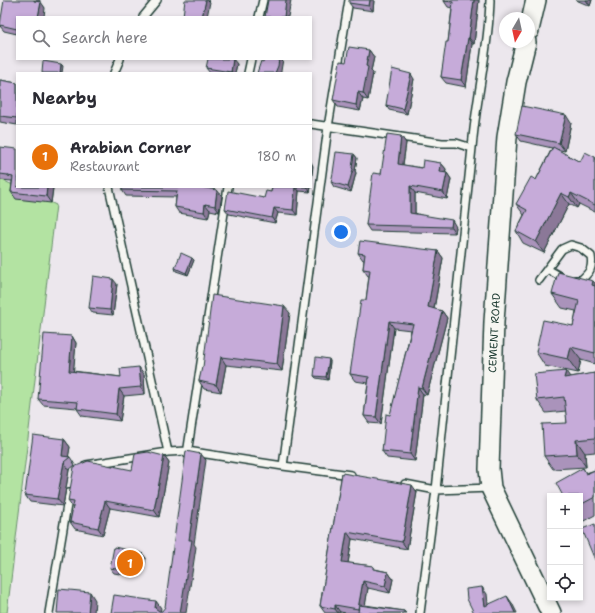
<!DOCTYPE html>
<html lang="en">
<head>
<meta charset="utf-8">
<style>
	:root { --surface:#fff; --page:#f2f2f3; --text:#2b2b33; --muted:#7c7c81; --line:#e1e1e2; --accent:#1f3d34 }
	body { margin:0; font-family:"Shantell Sans",sans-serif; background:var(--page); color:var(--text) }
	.controls { position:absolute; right:12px; bottom:12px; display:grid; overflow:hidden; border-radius:0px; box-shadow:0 2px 6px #0003 }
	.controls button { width:36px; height:36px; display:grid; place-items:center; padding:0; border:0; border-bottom:1px solid var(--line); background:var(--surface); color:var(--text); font:20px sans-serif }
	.compass { position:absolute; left:499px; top:12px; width:36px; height:36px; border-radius:50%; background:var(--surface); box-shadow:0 2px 6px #0003; rotate:189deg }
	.you { position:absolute; left:341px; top:232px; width:14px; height:14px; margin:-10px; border:3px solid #fff; border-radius:50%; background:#1a73e8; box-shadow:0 0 0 6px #1a73e833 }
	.badge { display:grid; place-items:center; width:26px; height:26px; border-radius:50%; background:var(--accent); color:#fff; font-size:13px; font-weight:700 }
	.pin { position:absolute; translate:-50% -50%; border:2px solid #fff; box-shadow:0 1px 4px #0006 }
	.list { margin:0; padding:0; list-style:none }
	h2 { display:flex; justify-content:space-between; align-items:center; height:52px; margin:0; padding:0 16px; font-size:17px }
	h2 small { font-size:13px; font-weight:400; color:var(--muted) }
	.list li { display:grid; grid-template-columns:26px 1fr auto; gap:12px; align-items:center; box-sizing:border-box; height:64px; padding:0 16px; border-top:1px solid var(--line) }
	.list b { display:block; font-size:15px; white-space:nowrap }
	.list p { margin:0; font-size:13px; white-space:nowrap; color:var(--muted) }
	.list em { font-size:13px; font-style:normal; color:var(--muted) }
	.icon { flex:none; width:22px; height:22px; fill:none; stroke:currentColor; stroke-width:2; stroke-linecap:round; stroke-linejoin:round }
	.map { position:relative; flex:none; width:595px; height:613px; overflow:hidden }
	.search { position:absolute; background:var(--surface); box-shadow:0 2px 6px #0003; left:16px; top:16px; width:296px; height:44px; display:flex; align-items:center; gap:10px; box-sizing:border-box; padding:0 14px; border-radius:0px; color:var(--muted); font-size:15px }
	.panel { position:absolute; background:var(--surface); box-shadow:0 2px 6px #0003; left:16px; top:72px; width:296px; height:116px; border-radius:0px }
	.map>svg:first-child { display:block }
	.green { fill:#b3e3a2; stroke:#69906b }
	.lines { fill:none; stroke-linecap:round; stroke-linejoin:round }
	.lane-casing { stroke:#1f3d34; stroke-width:10 }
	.secondary-casing { stroke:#1f3d34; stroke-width:22 }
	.lane { stroke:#f6f6f2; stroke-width:7 }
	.secondary { stroke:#f6f6f2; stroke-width:19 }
	.wall { fill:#aa93bb; stroke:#1f3d34 }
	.shaded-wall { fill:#8b7898; stroke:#1f3d34 }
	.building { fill:#c6abd9; stroke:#1f3d34 }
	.labels { text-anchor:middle; stroke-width:3; stroke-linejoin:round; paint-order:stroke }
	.street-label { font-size:11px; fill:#1f3d34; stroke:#f6f6f2 }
</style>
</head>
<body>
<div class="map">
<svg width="595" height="613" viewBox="0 0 595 613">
	<rect width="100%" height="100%" fill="#ece7ed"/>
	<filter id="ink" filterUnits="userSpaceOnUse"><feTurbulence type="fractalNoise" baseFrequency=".025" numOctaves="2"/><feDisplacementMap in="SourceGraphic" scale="8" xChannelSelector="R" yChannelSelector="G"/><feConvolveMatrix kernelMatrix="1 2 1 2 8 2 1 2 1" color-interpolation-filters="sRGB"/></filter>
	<g filter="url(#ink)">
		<path class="green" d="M0 179 56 205 7 613H0Z"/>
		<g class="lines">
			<g class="lane-casing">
				<path id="lane" d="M143 17 157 0
					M259 17 263 0
					M114 73 120 59
					M248 73 251 59
					M311 124 442 143H456L472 148C476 98 489 49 490 0
					M472 148 436 490 491 488
					M109 187 168 452
					M547 269 565 279
					M539 280 562 249 571 245 581 248 591 256C593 268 590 272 581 280H575
					M187 454 228 187
					M86 465 168 452 187 451 283 466 351 475
					M283 466 328 127 349 0
					M405 484 436 490 420 613
					M49 613 69 493"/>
			</g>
			<g class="secondary-casing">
				<path id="secondary" d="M529 30 536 0
					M526 42 516 82 507 137 494 322 489 469 491 488 551 613"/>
			</g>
			<use href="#lane" class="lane"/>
			<use href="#secondary" class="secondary"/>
		</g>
		<path class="wall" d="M374 0 373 11 353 8 349 3Z
			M479 0 474 44H472L466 87 446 83 441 77 448 42 452 8 448 7 444 1Z
			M576 0H592L590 6Z
			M40 2 45 8 17 17V34L4 31 0 26V22Z
			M369 50 374 57 371 71 373 73 368 100 363 99 360 111 338 107 333 100 346 62Z
			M237 64 235 73H210L206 68Z
			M414 79 407 114 389 110 386 105Z
			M0 80 17 83V125L0 122Z
			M571 123 565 151 555 149 580 162 595 157V212L579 204 577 208 569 204 544 253 523 243 516 231 524 215 516 204 536 180 552 148 521 141 516 134Z
			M401 136 406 143 403 165 422 168 441 163 446 169 445 173H447L451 179 447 199 415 193V213L456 227 455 233 370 231 366 225 381 174Z
			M0 147 17 187H52L53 188 51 203 16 199 11 192 12 182V181L0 180Z
			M354 154 357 158 355 171 356 173 351 192 334 187 331 182Z
			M122 187H206L205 188 222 196 219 212 210 210 208 218 179 213 175 207 176 197 126 196 122 190Z
			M272 187H311L310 192 299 191 297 215 278 213 275 223 229 214 225 209 264 198 271 192Z
			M438 251 443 258 434 309 442 311 447 318 427 395 423 394 415 461 387 458 382 451 411 330 394 328 381 424 369 423 364 416 368 383 355 381 350 374 366 300 369 276H368L363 269 364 260H363L358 253Z
			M194 260 188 275 176 271 175 268Z
			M593 281 595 283V364L581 360 578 373 545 366 536 352 573 326 576 311 562 308 552 294Z
			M117 284 113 315 93 313 89 308Z
			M290 313 282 371 226 365 221 392 204 389 199 381 203 367Z
			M72 336 76 343 73 371 121 377 144 374 145 394 124 396 120 421 82 416 77 409V408L43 405 38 399Z
			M330 361 328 380 316 378 314 376Z
			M595 373V452L585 453 586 467 553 469 544 456 567 423 566 411 546 413 537 400 570 377Z
			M64 439 70 447 68 457H70L75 465 69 470 63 506 30 502 25 495Z
			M164 456 169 463 159 517 110 508 103 535 75 529 70 522 73 508 68 501Z
			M583 468 586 473 595 470V515L580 523V496Z
			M342 473 417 492 407 549 352 539 348 563 373 566 375 569 388 572 393 579 390 593 368 588 365 605 404 611 406 613H346L340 612V613H325L320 606Z
			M146 558 143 571 133 569 131 576 114 573 110 568Z"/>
		<path class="shaded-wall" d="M34 0H40L38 7 34 1Z
			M206 0H208L210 2 207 17H202Z
			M286 0H291L288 17H284Z
			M370 0H374L373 11 369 6Z
			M474 0H479L474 44 469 38Z
			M587 0H592L590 6 586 0Z
			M41 2 45 8 44 17H38Z
			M468 38 472 44 466 87 461 80Z
			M369 50 374 57 371 71 373 73 368 100 363 93 366 66Z
			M233 59 237 64 235 73H232L231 72Z
			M279 59H283L281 71V73H275Z
			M61 64 63 66 62 73H60Z
			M411 74 414 79 407 114 403 109Z
			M358 92 363 99 360 111 356 105Z
			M566 115 571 123 565 151 559 143Z
			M401 136 406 143 402 170 398 164Z
			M354 154 357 158 355 171 356 173 351 192 348 187Z
			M311 162 313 166 311 184Z
			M441 163 446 169 444 178 440 172Z
			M447 173 451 179 447 199 443 192Z
			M410 186 415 193V219L410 213Z
			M47 187H52L53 188 51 203 46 196Z
			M295 187H296L299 191 297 215 293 210Z
			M307 187H311L310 192Z
			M217 190 222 196 219 212 215 206Z
			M561 193 569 204 544 253 536 242Z
			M571 193 579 204 577 208 569 197Z
			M205 204 210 210 208 218 204 212Z
			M274 208 278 213 275 223 272 218Z
			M452 220 456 227 455 233 451 227Z
			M438 251 443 258 433 314 428 307Z
			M192 258 194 260 188 275 186 273Z
			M113 279 117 284 113 315 110 310Z
			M593 281 595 283V290L592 285Z
			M284 306 290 313 282 371 277 364Z
			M442 311 447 318 427 395 422 388Z
			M389 321 394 328 381 424 376 417Z
			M72 336 76 343 73 377 69 371Z
			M571 347 581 360 578 373 568 359Z
			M221 357 226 365 221 392 216 385Z
			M329 359 330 361 328 380 326 377Z
			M139 367 144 374 145 394 141 387Z
			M566 371 575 385 564 378Z
			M418 387 423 394 415 461 410 454Z
			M119 389 124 396 120 421 116 414Z
			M64 439 70 447 68 459 62 456Z
			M576 440 585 453 586 467 577 454Z
			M201 454 206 460 194 544 196 547 186 613H180L189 540Z
			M164 456 169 463 159 517 154 510Z
			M64 462 69 470 63 506 57 499Z
			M412 485 417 492 407 549 402 542Z
			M105 501 110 508 103 535 98 528Z
			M347 532 352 539 347 569 342 562Z
			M142 553 146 558 143 571 140 566Z
			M129 564 133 569 131 576 128 571Z
			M388 572 393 579 390 593 385 586Z
			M363 581 368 588 364 613H361L358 609Z
			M482 587 487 594 489 613 485 606Z
			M90 592 95 600 94 613H88Z
			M507 596 512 603 517 613H515Z
			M156 601 161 608 160 613 155 608Z
			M335 605 340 612V613H338L335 609Z"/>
		<path class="building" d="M4 0H34V1L41 2 38 17H17V29L0 25Z
			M185 0H206L202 17 183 16Z
			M268 0H286L284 17H265Z
			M349 0H370L369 6 349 3Z
			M444 0H474L469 38H468L461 80 441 77 446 42H448L453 2 444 1Z
			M349 47 369 50 366 66 368 67 363 93 358 92 356 105 333 100 340 61 346 62Z
			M208 59H233L231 72 206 68Z
			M264 59H279L278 66 275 73H257L261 61 263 62Z
			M43 61 61 64 60 73H42Z
			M392 69 411 74 403 109 386 105Z
			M0 80 17 83V118L0 116Z
			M522 106 566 115 559 143 516 134Z
			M387 134 401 136 398 164 422 168 423 160 441 163 440 172 447 173 443 192 410 186V213L452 220 451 227 366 225 373 173 381 174Z
			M0 147 17 149V187H47L46 196 11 192 13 177 8 176V175L0 174Z
			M553 147 580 162 585 152 595 157V205L571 193 569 197 561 193 536 242 516 231 527 210 516 204 531 177 536 180Z
			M336 152 354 154 352 168 353 169 348 187 331 182 333 173Z
			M122 187H200L217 190 215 206 205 204 204 212 175 207 177 191 122 190Z
			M272 187H295L293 210 274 208 272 218 225 209 228 191 264 198 266 191 271 192Z
			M360 241 438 251 428 307 442 311 422 388 418 387 410 454 382 451 386 414 390 415 413 324 389 321 376 417 364 416 369 377 350 374 361 300H366L370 270 363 269 365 254 358 253Z
			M181 253 192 258 186 273 175 268Z
			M558 272 593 281 592 285 595 286V353L571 347 568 359 536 352 543 320 573 326 579 301 552 294Z
			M93 276 113 279 110 310 89 308Z
			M212 295 284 306 277 364 221 357 216 385 199 381 202 367H203Z
			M44 334 72 336 69 371 121 377 120 369 139 367 141 387 119 389 116 414 77 409 78 402 38 399Z
			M316 357 329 359 326 377 314 376Z
			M566 371 564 378 595 373V438L576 440 577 454 544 456 542 424 567 423 564 397 537 400 534 374Z
			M33 435 64 439 62 456 70 457 64 462 57 499 25 495Z
			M186 451 201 454 189 540H192L180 613H111L114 595 156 601 155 608 159 611H162L165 607Z
			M148 452 164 456 154 510 105 501 98 528 70 522 74 502 68 501 74 467 88 461 132 470 135 454Z
			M583 468 586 474 595 470V497L580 505V496H563L556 483Z
			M342 473 412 485 402 542 347 532 342 562 373 566V569L388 572 385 586 363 581 358 609 335 605V609L320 606Z
			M595 524V560L582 529Z
			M114 547 142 553 140 566 129 564 128 571 110 568Z
			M482 587 485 606 507 596 515 613H474L467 599 466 589Z
			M59 589 90 592 88 613H57Z
			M359 605 404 611V613H358Z"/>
	</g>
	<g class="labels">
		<g class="street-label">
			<text transform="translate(494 333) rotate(-87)" y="4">CEMENT ROAD</text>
		</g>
	</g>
</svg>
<div class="controls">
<button>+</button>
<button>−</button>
<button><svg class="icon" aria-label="locate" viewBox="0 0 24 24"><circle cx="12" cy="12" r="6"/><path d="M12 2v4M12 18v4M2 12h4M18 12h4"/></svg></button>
</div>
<svg class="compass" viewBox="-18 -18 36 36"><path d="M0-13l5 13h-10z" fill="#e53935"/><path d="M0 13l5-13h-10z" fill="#7c7c81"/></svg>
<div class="you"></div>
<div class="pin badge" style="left:130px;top:563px;background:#e8710a">1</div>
<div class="search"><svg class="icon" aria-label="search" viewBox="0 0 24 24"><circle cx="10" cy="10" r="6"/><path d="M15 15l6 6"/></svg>Search here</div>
<section class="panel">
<h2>Nearby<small></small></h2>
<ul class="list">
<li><span class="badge" style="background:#e8710a">1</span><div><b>Arabian Corner</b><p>Restaurant</p></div><em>180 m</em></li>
</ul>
</section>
</div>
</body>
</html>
